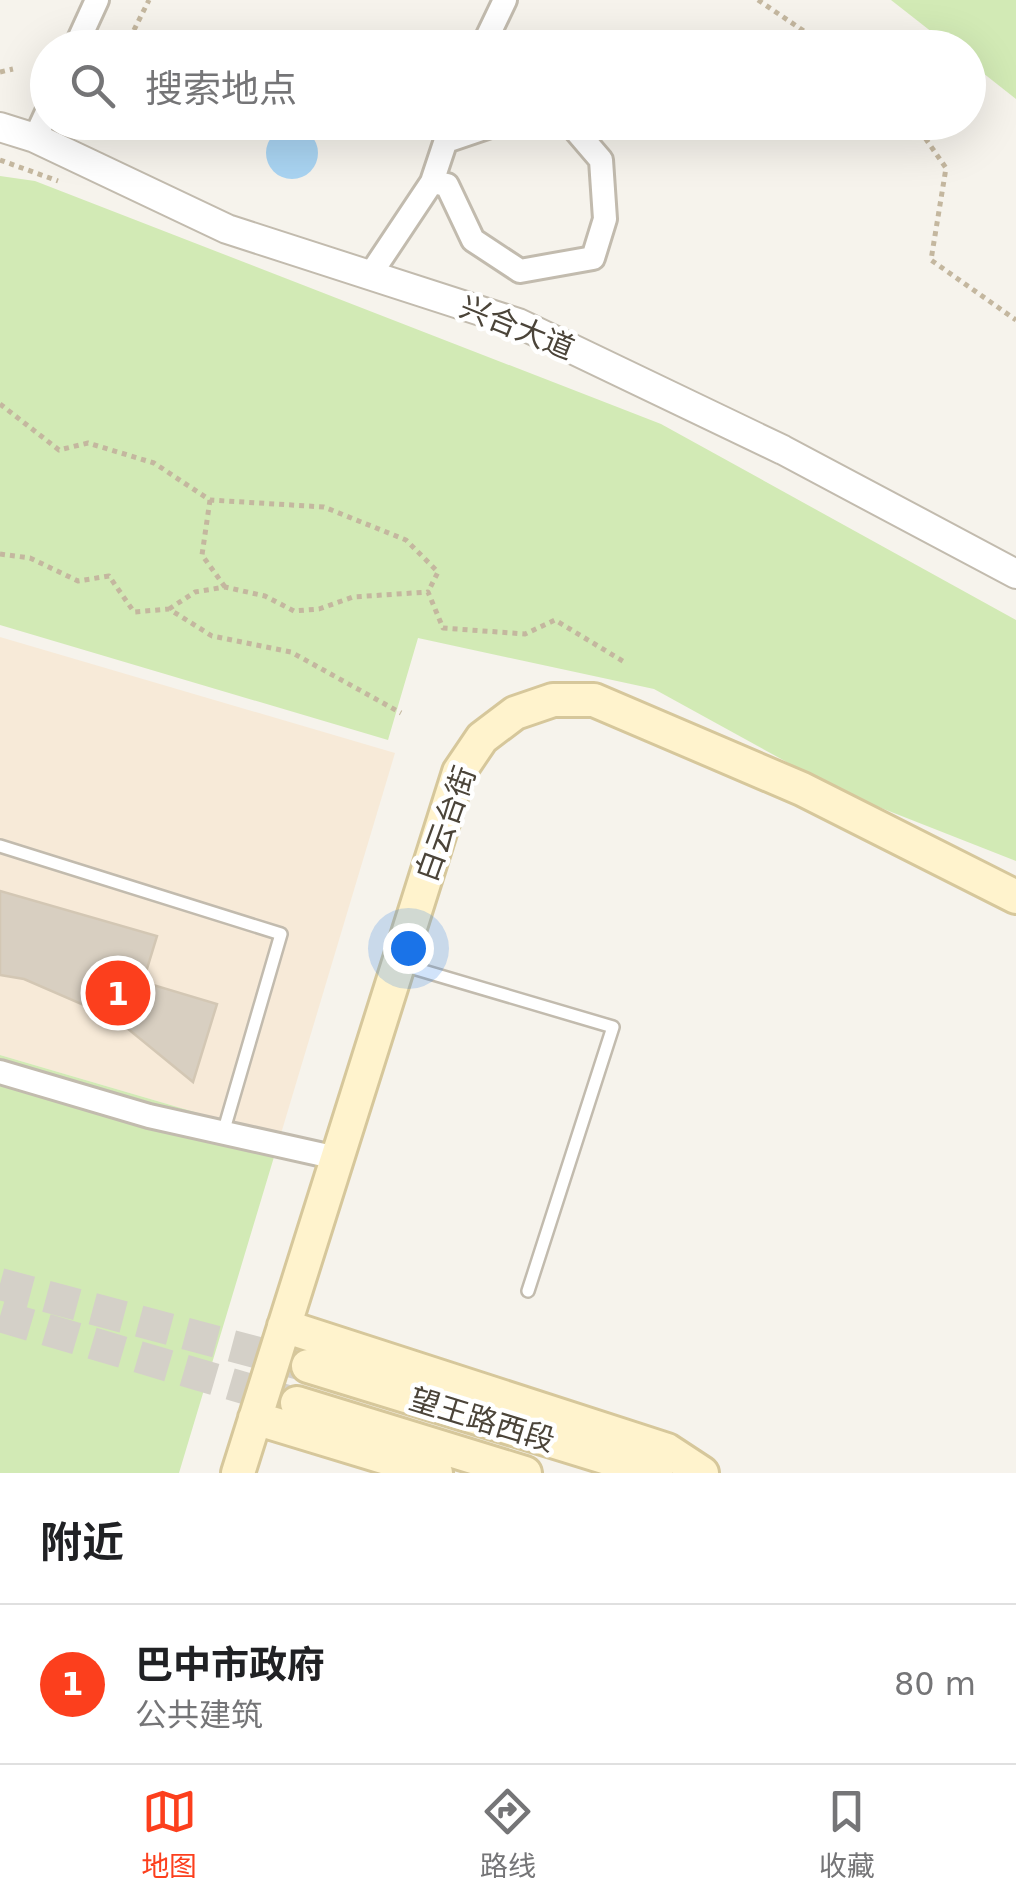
<!DOCTYPE html>
<html lang="zh">
<head>
<meta charset="utf-8">
<style>
	:root { --surface:#fff; --page:#f6f6f6; --text:#202124; --muted:#757577; --line:#e0e0e0; --accent:#fc3f1d }
	body { margin:0; font-family:"DejaVu Sans","Noto Sans SC",sans-serif; background:var(--page); color:var(--text) }
	.you { position:absolute; left:408px; top:948px; width:35px; height:35px; margin:-25px; border:8px solid #fff; border-radius:50%; background:#1a73e8; box-shadow:0 0 0 15px #1a73e833 }
	.badge { display:grid; place-items:center; width:65px; height:65px; border-radius:50%; background:var(--accent); color:#fff; font-size:32px; font-weight:700 }
	.pin { position:absolute; translate:-50% -50%; border:5px solid #fff; box-shadow:0 2px 10px #0006 }
	.list { margin:0; padding:0; list-style:none }
	h2 { display:flex; justify-content:space-between; align-items:center; height:130px; margin:0; padding:0 40px; font-size:42px }
	h2 small { font-size:32px; font-weight:400; color:var(--muted) }
	.list li { display:grid; grid-template-columns:65px 1fr auto; gap:30px; align-items:center; box-sizing:border-box; height:160px; padding:0 40px; border-top:2px solid var(--line) }
	.list b { display:block; font-size:38px; white-space:nowrap }
	.list p { margin:0; font-size:32px; white-space:nowrap; color:var(--muted) }
	.list em { font-size:32px; font-style:normal; color:var(--muted) }
	.icon { flex:none; width:55px; height:55px; fill:none; stroke:currentColor; stroke-width:2; stroke-linecap:round; stroke-linejoin:round }
	.map { position:relative; flex:none; width:1016px; height:1473px; overflow:hidden }
	.search { position:absolute; background:var(--surface); box-shadow:0 10px 40px #0002; left:30px; right:30px; top:30px; height:110px; display:flex; align-items:center; gap:25px; box-sizing:border-box; padding:0 35px; border-radius:55px; color:var(--muted); font-size:38px }
	.sheet { height:290px; background:var(--surface) }
	nav { display:flex; justify-content:space-around; align-items:center; box-sizing:border-box; height:140px; border-top:2px solid var(--line); background:var(--surface); font-size:28px; color:var(--muted) }
	nav a { display:grid; justify-items:center; gap:5px }
	nav .on { color:var(--accent) }
	.map>svg:first-child { display:block }
	.commercial { fill:#f7ead8 }
	.green { fill:#d2eab5 }
	.water { fill:#a9d4f2 }
	.building { fill:#d8cfc1; stroke:#d3c7b4; stroke-width:2.5 }
	.lines { fill:none; stroke-linecap:round; stroke-linejoin:round }
	.secondary-tunnel { stroke:#d4d0c8; stroke-width:32; stroke-dasharray:32 16; stroke-linecap:butt }
	.service-casing { stroke:#c2bbae; stroke-width:16 }
	.minor-casing { stroke:#c2bbae; stroke-width:28 }
	.tertiary-casing { stroke:#c2bbae; stroke-width:32 }
	.secondary-casing { stroke:#d6c79b; stroke-width:38 }
	.path { stroke:#c4b79f; stroke-width:5; stroke-dasharray:5 5; stroke-linecap:butt }
	.service { stroke:#fff; stroke-width:11 }
	.minor { stroke:#fff; stroke-width:22 }
	.tertiary { stroke:#fff; stroke-width:28 }
	.secondary { stroke:#fff3cd; stroke-width:32 }
	.labels { text-anchor:middle; stroke-width:9; stroke-linejoin:round; paint-order:stroke }
	.street-label { font-size:30px; fill:#4b4439; stroke:#fff }
</style>
</head>
<body>
<div class="map">
<svg width="1016" height="1473" viewBox="0 0 1016 1473">
	<rect width="100%" height="100%" fill="#f6f3ec"/>
	<path class="commercial" d="M0 637 395 753 280 1137 0 1055Z"/>
	<path class="green" d="M891 0H1016V99L969 62 968 48 951 47Z
		M0 176 35 181 661 424 1016 620V861L843 793 654 689 418 638 388 740 0 625Z
		M0 1055 280 1137 179 1473H0Z"/>
	<path class="water" d="M266 153a26 26 0 1 1 52 0a26 26 0 1 1-52 0Z"/>
	<path class="building" d="M0 891 157 936 143 982 217 1004 193 1082 116 1019 24 979 0 975Z"/>
	<g class="lines">
		<path class="secondary-tunnel" d="M0 1284 300 1364
			M0 1316 288 1401"/>
		<g class="service-casing">
			<path id="service" d="M0 846 281 934 223 1133
				M403 965 613 1027 528 1291"/>
		</g>
		<g class="minor-casing">
			<path id="minor" d="M75 48 97 0
				M482 48 505 0
				M35 138 48 110
				M446 141 502 122
				M432 182 447 185 473 240 520 271 593 258 605 219 601 160 571 125 520 122
				M370 275 432 182 452 122
				M0 1072 149 1116 337 1158"/>
		</g>
		<g class="tertiary-casing">
			<path id="tertiary" d="M0 127 35 138 227 229 518 323 783 450 1016 574"/>
		</g>
		<g class="secondary-casing">
			<path id="secondary" d="M284 1326 667 1450 702 1473
				M308 1366 656 1473
				M297 1403 525 1473
				M255 1418 436 1473
				M238 1473 459 772 482 738 515 713 553 700H594L802 789 1016 897"/>
		</g>
		<path class="path" d="M758 0 829 48
			M125 48 149 0
			M0 72 13 69
			M96 122 101 139
			M914 122 946 168 931 260 1016 320
			M0 160 58 181
			M0 404 59 450 88 443 154 463 210 500 324 507 406 540 438 572 428 592
			M210 500 202 555 225 587
			M0 554 30 558 78 581 109 576 134 612 169 609 212 636 291 652 401 713
			M169 609 195 592 225 587 265 596 294 611 319 609 353 597 428 592 443 628 525 634 555 620 626 663"/>
		<use href="#service" class="service"/>
		<use href="#minor" class="minor"/>
		<use href="#tertiary" class="tertiary"/>
		<use href="#secondary" class="secondary"/>
	</g>
	<g class="labels">
		<g class="street-label">
			<text transform="translate(517 328) rotate(22)" y="10">兴合大道</text>
			<text transform="translate(446 824) rotate(-70)" y="10">白云台街</text>
			<text transform="translate(482 1420) rotate(17)" y="10">望王路西段</text>
		</g>
	</g>
</svg>
<div class="you"></div>
<div class="pin badge" style="left:118px;top:993px">1</div>
<div class="search"><svg class="icon" aria-label="search" viewBox="0 0 24 24"><circle cx="10" cy="10" r="6"/><path d="M15 15l6 6"/></svg>搜索地点</div>
</div>
<section class="sheet">
<h2>附近<small></small></h2>
<ul class="list">
<li><span class="badge">1</span><div><b>巴中市政府</b><p>公共建筑</p></div><em>80 m</em></li>
</ul>
</section>
<nav>
<a class="on"><svg class="icon" aria-label="map" viewBox="0 0 24 24"><path d="M3 6l6-2 6 2 6-2v14l-6 2-6-2-6 2zM9 4v14M15 6v14"/></svg>地图</a>
<a><svg class="icon" aria-label="directions" viewBox="0 0 24 24"><path d="M12 3l9 9-9 9-9-9zM9 14v-3h6M13 9l2 2-2 2"/></svg>路线</a>
<a><svg class="icon" aria-label="saved" viewBox="0 0 24 24"><path d="M7 4h10v16l-5-4-5 4z"/></svg>收藏</a>
</nav>
</body>
</html>
